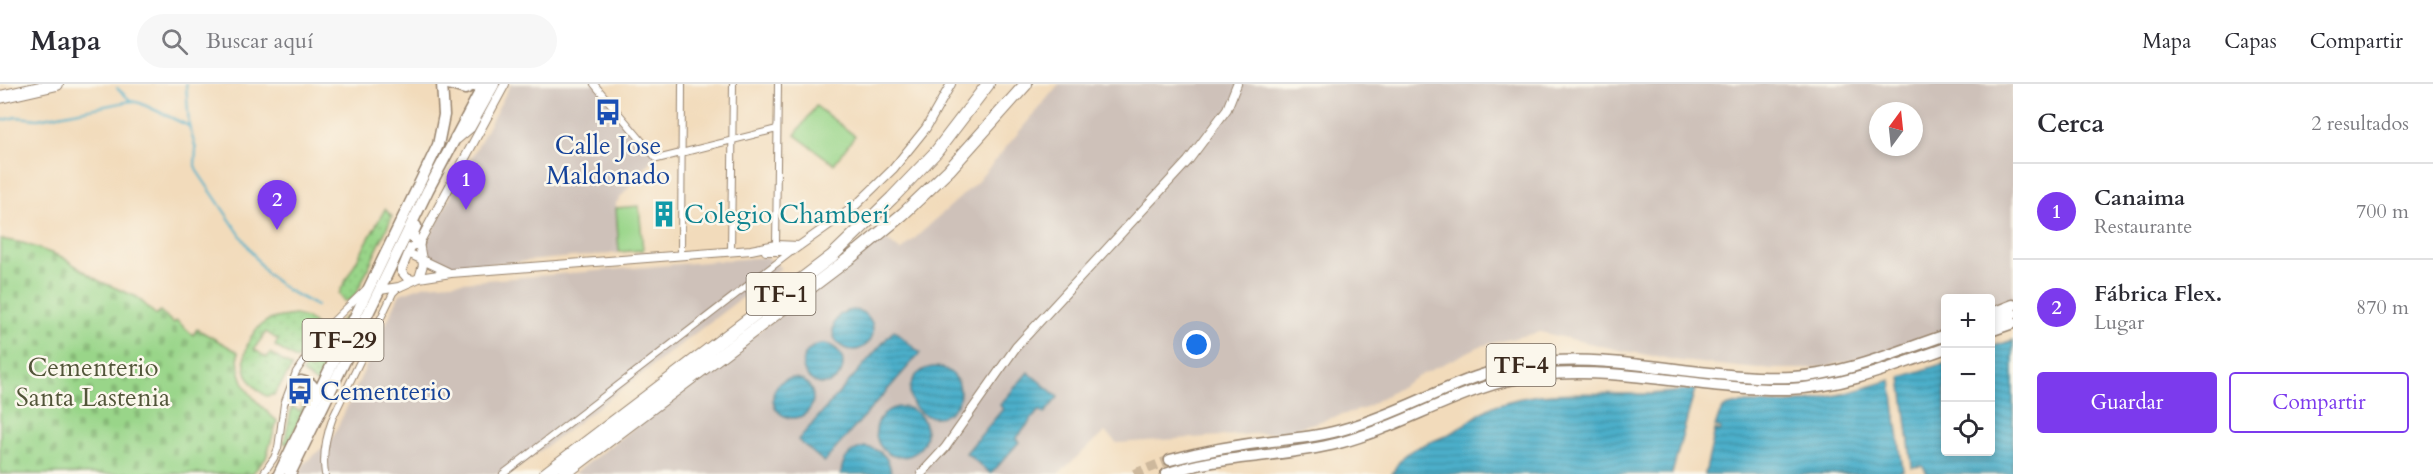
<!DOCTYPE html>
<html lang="es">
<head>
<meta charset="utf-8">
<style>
	:root { --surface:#fff; --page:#f7f7f7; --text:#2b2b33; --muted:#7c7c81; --line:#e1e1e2; --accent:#7c3aed }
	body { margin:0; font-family:Cardo,serif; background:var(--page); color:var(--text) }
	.controls { position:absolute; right:18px; bottom:18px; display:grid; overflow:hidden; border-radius:6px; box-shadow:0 3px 9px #0003 }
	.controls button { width:54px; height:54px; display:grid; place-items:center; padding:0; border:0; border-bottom:2px solid var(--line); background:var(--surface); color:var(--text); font:30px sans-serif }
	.compass { position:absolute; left:1869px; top:18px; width:54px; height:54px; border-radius:50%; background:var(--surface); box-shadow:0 3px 9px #0003; rotate:15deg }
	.you { position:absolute; left:1197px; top:261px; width:21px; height:21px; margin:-15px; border:4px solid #fff; border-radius:50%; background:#1a73e8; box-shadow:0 0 0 9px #1a73e833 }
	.badge { display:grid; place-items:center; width:39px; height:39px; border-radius:50%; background:var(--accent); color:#fff; font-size:20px; font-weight:700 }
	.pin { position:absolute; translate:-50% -50px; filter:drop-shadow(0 2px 3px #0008) }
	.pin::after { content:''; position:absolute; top:32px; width:21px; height:18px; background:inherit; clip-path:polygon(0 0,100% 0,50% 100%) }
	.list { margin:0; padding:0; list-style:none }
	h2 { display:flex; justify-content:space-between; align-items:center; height:78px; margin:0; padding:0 24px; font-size:26px }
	h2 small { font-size:20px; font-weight:400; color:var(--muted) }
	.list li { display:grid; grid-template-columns:39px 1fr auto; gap:18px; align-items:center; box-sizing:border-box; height:96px; padding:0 24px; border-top:2px solid var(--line) }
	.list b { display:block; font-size:22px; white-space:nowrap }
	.list p { margin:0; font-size:20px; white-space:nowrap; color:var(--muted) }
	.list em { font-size:20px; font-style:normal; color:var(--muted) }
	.actions { display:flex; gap:12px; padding:18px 24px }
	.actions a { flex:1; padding:14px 0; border:2px solid var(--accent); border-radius:6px; text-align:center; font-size:21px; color:var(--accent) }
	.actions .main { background:var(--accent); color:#fff }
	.icon { flex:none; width:33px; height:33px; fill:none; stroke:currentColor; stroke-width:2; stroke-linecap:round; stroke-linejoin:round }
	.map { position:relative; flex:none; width:2013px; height:390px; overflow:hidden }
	header { display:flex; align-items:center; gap:36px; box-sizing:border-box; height:84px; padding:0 30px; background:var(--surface); border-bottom:2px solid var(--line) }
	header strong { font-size:28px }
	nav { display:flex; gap:33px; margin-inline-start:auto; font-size:21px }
	.search { width:420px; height:54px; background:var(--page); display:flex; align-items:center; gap:15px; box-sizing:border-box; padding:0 21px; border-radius:33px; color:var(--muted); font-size:22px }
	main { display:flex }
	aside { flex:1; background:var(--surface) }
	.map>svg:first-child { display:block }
	.industrial { fill:#cec1b9; fill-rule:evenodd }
	.grass { fill:url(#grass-dots); stroke:#6a8054; stroke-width:1.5 }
	.cemetery { fill:url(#cemetery-stones); stroke:#6a8054; stroke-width:1.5 }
	.pitch { fill:#99d589; stroke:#6a8054; stroke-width:1.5 }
	.water { fill:url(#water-rules); stroke:#436c74; stroke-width:1.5 }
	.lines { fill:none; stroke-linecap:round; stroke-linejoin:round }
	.stream { stroke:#4bafca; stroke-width:2 }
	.trunk-tunnel { stroke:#cdb89c; stroke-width:10; stroke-dasharray:10 5; stroke-linecap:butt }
	.minor-casing { stroke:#96826c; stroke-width:8 }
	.tertiary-casing { stroke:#96826c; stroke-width:10 }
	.primary-casing { stroke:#96826c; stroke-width:13 }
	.trunk-casing { stroke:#96826c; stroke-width:13 }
	.motorway-casing { stroke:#96826c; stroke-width:14 }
	.minor { stroke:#fff; stroke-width:6 }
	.tertiary { stroke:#fff; stroke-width:8 }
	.primary { stroke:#fff; stroke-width:10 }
	.trunk { stroke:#fff; stroke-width:10 }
	.motorway { stroke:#fff; stroke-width:12 }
	.labels { text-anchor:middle; stroke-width:5; stroke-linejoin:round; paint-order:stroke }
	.shield { fill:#fbf7ec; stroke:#75685c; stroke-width:1.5 }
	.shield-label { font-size:24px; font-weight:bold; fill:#3b2a1e }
	.transit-label { font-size:26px; fill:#164399; stroke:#fbf7ec }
	.culture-label { font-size:26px; fill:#0d838f; stroke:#fbf7ec; text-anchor:start }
	.park-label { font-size:26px; fill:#525539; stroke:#fbf7ec }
</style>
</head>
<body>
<header>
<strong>Mapa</strong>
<div class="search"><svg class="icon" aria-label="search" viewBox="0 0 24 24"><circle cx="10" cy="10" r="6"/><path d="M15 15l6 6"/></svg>Buscar aquí</div>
<nav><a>Mapa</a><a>Capas</a><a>Compartir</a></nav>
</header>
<main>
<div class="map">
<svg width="2013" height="390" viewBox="0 0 2013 390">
	<defs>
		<pattern id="grass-dots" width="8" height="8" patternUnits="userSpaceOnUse" patternTransform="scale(1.5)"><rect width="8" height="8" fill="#99d589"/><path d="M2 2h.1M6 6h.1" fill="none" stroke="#85b776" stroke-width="1.8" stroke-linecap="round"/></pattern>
		<pattern id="cemetery-stones" width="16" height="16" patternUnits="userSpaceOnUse" patternTransform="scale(1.5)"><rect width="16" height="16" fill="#99d589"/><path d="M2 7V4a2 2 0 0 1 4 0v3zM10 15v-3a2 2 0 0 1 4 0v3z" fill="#85b776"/></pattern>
		<pattern id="water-rules" width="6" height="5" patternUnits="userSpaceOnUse" patternTransform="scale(1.5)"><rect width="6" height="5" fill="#4bafca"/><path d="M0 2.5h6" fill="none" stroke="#408fa3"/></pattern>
	</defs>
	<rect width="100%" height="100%" fill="#fbf7ec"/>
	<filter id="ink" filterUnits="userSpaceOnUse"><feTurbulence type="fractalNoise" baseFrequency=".0167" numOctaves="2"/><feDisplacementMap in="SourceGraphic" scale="12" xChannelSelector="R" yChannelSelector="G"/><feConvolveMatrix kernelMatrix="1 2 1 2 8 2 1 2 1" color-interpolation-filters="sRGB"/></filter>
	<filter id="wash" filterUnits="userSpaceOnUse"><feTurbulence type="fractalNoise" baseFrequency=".008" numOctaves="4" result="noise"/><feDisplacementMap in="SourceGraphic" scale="24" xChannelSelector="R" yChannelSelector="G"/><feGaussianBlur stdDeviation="1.35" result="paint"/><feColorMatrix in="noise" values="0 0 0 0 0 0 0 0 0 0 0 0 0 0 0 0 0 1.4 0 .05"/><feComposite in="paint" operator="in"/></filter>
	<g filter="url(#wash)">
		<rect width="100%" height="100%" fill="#f2dbbb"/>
		<path class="industrial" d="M511 0H595L656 70 616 119 619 169 446 184 430 177 426 159Z
			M1059 0H2013V215L1991 220 1990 214H1946L1945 245 1872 271 1828 282 1802 285H1757L1681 277 1619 266 1540 248 1480 262 1417 293 1363 325 1282 348 1117 359 1105 348 1058 390H574L882 152 901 167 977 98ZM1878 27H1914V63H1878Z
			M766 173 781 184 510 390H299L304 380 332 355 400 210 426 201Z"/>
		<path class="grass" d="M385 125 392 133 357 208 350 216 344 217 339 210 342 203Z
			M295 231C304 233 314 235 317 245L297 276 275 262 278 256 266 248 254 265 267 274 270 269 292 283 274 311 266 312C258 306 251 301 247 291 240 272 249 247 267 237 275 233 286 232 295 231Z
			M348 232 349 233 317 299 302 288 306 282 312 286 326 265 321 261 335 241Z
			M302 304 306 305 309 314 288 360 284 359 292 323 300 327 307 314 298 309Z"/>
		<path class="cemetery" d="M0 155 23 159 62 173 99 197 137 213 156 231 160 227 173 239 177 237 193 251 197 245 238 268C237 302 253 315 277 337L266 374 252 390H0Z"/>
		<path class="pitch" d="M816 22 855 52 834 80 795 51Z
			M639 122 643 166 619 168 616 124Z"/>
		<path class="water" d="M833 246a20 20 0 1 1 40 0a20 20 0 1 1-40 0Z
			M894 246 920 269 824 378 798 356Z
			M2013 256V390H1927L1923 382 1912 383 1901 293 1945 279 1946 368H1990L1991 263Z
			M803 280a20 20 0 1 1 40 0a20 20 0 1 1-40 0Z
			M910 308a25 25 0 1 1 50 0a25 25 0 1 1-50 0Z
			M1028 288 1058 313 1044 330 1039 326 1016 355 1019 358 991 390 966 369 1003 325 1000 321Z
			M773 314a20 20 0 1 1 40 0a20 20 0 1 1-40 0Z
			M1891 296 1903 387 1899 388V390H1705L1715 346 1720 348 1721 345 1715 343C1718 336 1719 326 1726 323 1748 315 1769 322 1791 319 1826 316 1858 306 1891 296Z
			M1695 305 1672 390H1392C1406 359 1427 363 1453 348 1468 340 1480 327 1496 321 1547 303 1596 311 1649 310 1664 309 1680 307 1695 305Z
			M876 348a25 25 0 1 1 50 0a25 25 0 1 1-50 0Z
			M865 363C881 365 890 374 891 390H841C842 375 850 366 865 363Z"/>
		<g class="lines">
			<path class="stream" d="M186 0 189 42 196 65 195 81 197 87 266 189 287 206 317 222
				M117 4 130 16
				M0 37 16 33 38 35 131 17 140 19 189 42"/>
		</g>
	</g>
	<g filter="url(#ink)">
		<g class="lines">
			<path class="trunk-tunnel" d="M1134 390 1170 376"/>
			<g class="minor-casing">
				<path id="minor" d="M594 0 657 75 777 45
					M776 161 778 0
					M731 168 733 0
					M681 172 682 0
					M289 315 295 302 301 296
					M263 390 274 374 278 364 284 320 296 288 326 244 368 203
					M325 390C322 370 326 352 333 333L393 209 398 204
					M503 390 791 168"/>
			</g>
			<g class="tertiary-casing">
				<path id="tertiary" d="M419 159 505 0
					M419 159 423 181 419 194
					M766 167H792L854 123 893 85 926 44 951 0
					M408 169 448 188
					M414 196 407 194 401 187 411 163 419 159
					M380 206 399 203 419 194 451 189 751 166 776 161 799 162
					M921 390 945 364 1016 263 1188 77 1227 25 1237 0"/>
			</g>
			<g class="primary-casing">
				<path id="primary" d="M448 0 465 5 476 0
					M416 142C412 150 411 153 419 159
					M301 297 311 300 318 309
					M279 390 438 61 444 31 442 0
					M290 390 428 106 484 0"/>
			</g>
			<g class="trunk-casing">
				<path id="trunk" d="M1990 230 2013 221
					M1990 237 2013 230
					M1990 247 2013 239
					M1170 376C1204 367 1237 361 1272 357 1297 354 1323 352 1348 344 1411 326 1465 288 1531 279 1619 268 1706 297 1793 293 1847 290 1895 268 1946 251
					M1166 390C1222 370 1282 374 1339 359 1408 341 1468 298 1540 291 1624 282 1705 307 1789 305 1843 303 1895 282 1946 264"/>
			</g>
			<g class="motorway-casing">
				<path id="motorway" d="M0 13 57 0
					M456 54 469 43 493 0
					M545 390 832 172 892 114 936 68 988 0
					M564 390 851 173 903 130 949 86 1026 0"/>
			</g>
			<use href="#minor" class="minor"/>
			<use href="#tertiary" class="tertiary"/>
			<use href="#primary" class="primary"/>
			<use href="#trunk" class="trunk"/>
			<use href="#motorway" class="motorway"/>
		</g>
	</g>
	<defs>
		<g id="bus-bare" transform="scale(2.07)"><path d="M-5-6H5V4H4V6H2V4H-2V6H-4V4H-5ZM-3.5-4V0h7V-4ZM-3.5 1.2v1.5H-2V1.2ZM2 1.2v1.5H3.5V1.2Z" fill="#1a4fb4" stroke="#fbf7ec" stroke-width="2.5" paint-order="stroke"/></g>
		<g id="building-bare" transform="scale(2.07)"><path d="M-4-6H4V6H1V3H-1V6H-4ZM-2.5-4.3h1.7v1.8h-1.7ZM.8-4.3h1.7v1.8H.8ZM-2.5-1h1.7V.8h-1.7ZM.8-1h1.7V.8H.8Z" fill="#0f9aa8" stroke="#fbf7ec" stroke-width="2.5" paint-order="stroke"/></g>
	</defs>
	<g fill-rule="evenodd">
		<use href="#bus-bare" x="608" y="28"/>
		<use href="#building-bare" x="664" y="130"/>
		<use href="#bus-bare" x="300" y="307"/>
	</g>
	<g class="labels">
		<g class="shield">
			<rect x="746.5" y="189" width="69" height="42" rx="4.5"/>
			<rect x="302.5" y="235" width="81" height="42" rx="4.5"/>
			<rect x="1486.5" y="260" width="69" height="42" rx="4.5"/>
		</g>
		<g class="shield-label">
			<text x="781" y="218">TF-1</text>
			<text x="343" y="264">TF-29</text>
			<text x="1521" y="289">TF-4</text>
		</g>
		<g class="transit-label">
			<text x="608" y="70">Calle Jose<tspan x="608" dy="30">Maldonado</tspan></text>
			<text x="320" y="316" text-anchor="start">Cementerio</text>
		</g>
		<g class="culture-label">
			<text x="684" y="139">Colegio Chamberí</text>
		</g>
		<g class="park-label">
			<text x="93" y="292">Cementerio<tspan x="93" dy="30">Santa Lastenia</tspan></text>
		</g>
	</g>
</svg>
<div class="controls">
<button>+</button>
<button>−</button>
<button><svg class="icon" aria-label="locate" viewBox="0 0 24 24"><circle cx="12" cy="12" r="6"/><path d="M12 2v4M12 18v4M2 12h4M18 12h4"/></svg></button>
</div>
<svg class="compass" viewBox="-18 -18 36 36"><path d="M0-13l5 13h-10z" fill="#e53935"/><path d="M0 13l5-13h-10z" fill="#7c7c81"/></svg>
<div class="you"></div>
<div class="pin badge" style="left:466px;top:126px">1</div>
<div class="pin badge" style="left:277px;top:146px">2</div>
</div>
<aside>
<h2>Cerca<small>2 resultados</small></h2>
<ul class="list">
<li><span class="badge">1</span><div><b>Canaima</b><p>Restaurante</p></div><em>700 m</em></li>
<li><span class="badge">2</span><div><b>Fábrica Flex.</b><p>Lugar</p></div><em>870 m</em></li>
</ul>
<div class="actions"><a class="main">Guardar</a><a>Compartir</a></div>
</aside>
</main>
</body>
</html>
